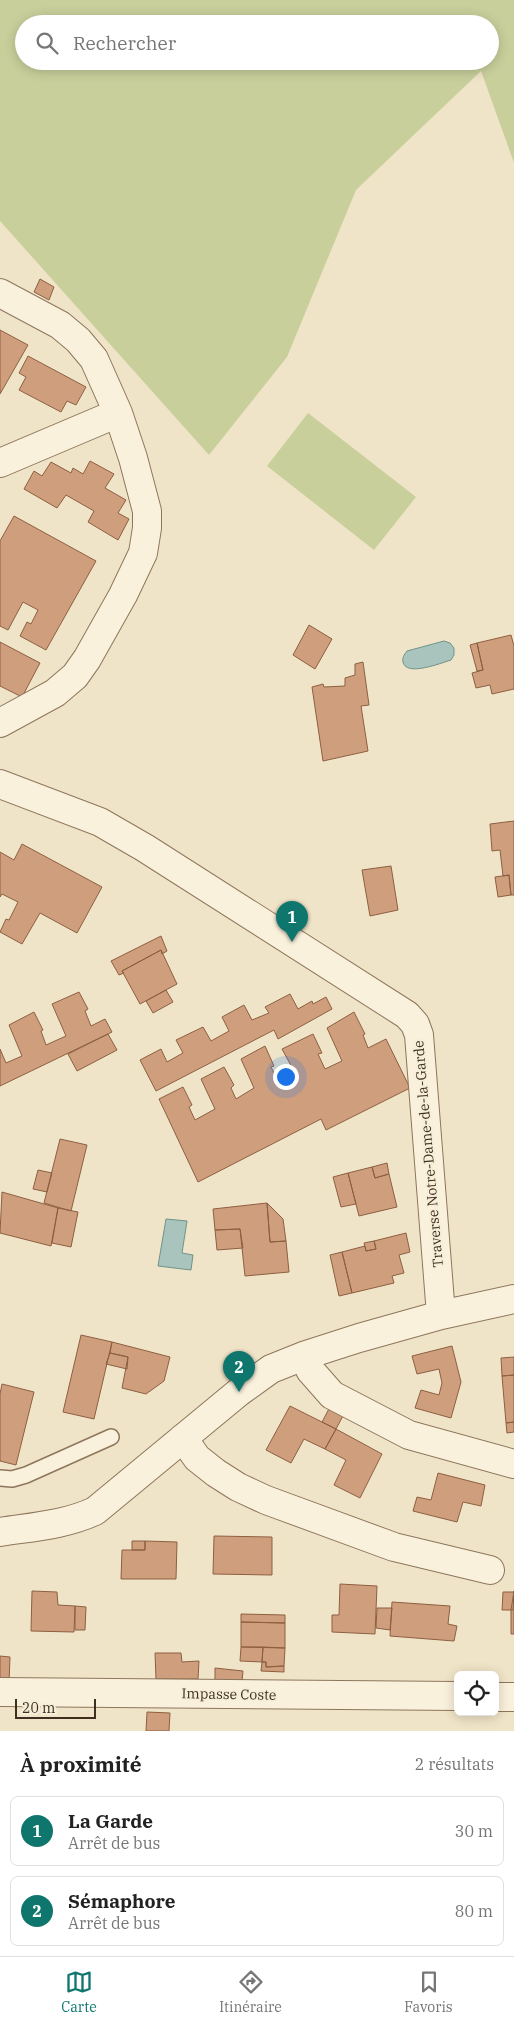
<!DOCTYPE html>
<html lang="fr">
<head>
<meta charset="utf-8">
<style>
	:root { --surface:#fff; --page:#f6f6f6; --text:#222; --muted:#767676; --line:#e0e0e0; --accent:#0f766e }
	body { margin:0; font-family:"IBM Plex Serif",serif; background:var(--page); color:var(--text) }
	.controls { position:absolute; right:15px; bottom:15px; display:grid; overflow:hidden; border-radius:8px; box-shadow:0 2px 12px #0003 }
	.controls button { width:45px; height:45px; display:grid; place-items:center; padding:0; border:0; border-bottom:1px solid var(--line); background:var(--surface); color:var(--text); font:25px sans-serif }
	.scale { position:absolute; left:15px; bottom:12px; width:81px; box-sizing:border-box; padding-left:5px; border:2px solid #3d2e20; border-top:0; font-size:14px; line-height:18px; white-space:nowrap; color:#3d2e20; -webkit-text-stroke:4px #f7eed8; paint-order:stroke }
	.you { position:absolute; left:285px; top:1076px; width:18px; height:18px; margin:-12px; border:4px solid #fff; border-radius:50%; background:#1a73e8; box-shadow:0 0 0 8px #1a73e833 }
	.badge { display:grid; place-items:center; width:32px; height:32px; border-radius:50%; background:var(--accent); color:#fff; font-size:16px; font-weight:700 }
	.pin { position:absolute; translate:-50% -41px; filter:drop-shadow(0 1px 2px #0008) }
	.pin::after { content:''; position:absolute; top:26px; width:18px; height:15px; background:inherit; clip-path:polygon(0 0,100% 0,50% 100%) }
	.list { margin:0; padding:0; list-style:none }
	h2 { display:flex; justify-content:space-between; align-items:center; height:65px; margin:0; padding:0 20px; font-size:21px }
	h2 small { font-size:16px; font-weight:400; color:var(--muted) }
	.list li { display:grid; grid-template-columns:32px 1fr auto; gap:15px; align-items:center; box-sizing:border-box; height:70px; margin:0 10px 10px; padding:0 10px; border:1px solid var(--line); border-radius:8px }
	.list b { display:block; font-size:19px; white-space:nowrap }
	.list p { margin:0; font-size:16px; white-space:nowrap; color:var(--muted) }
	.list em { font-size:16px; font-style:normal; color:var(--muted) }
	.icon { flex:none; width:28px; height:28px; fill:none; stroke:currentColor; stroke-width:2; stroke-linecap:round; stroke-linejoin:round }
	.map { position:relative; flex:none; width:514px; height:1731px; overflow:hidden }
	.search { position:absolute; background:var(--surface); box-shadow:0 2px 12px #0003; left:15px; right:15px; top:15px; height:55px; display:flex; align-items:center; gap:12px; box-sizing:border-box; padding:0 18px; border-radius:28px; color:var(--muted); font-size:19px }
	.sheet { height:225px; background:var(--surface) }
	nav { display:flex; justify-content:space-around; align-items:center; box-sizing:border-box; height:70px; border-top:1px solid var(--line); background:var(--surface); font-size:14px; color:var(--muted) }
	nav a { display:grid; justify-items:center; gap:2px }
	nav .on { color:var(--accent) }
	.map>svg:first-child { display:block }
	.green { fill:#c9cf9b; fill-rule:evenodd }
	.water { fill:#a9c4bc; stroke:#6f938a }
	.building { fill:#cf9f7d; stroke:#8d5f41 }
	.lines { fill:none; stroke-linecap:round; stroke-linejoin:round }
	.lane-casing { stroke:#8d765c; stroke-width:18 }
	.street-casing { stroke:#8d765c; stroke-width:30 }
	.lane { stroke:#faf1dc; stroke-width:15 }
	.street { stroke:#faf1dc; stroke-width:28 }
	.labels { text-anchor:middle; stroke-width:4; stroke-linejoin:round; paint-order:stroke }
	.street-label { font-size:14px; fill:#3d2e20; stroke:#f7eed8 }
</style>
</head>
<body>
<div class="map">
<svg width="514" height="1731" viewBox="0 0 514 1731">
	<rect width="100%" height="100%" fill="#f0e4c8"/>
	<path class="green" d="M0 0H514V163L481 71 356 190 287 357 209 455 0 221ZM24 24H490V61H24Z
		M308 413 416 497 374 550 267 466Z"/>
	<path class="water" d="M444 641 450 643 454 648V655L451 660C441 663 406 677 403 662 402 658 404 655 407 651Z
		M166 1219 187 1221 182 1253 193 1255 191 1270 158 1266Z"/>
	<path class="building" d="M40 279 54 287 49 300 34 292Z
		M0 330 28 345 0 394Z
		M28 356 86 387 76 405 67 401 61 412 19 390 26 377 19 373Z
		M90 461 114 474 105 488 126 500 118 513 129 519 118 540 88 522 94 511 66 495 57 508 24 489 34 471 42 476 51 462 71 473 73 468 83 474Z
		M14 516 96 561 46 650 20 636 27 622 31 624 38 610 23 602 8 630 0 626V541Z
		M309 625 332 639 315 669 293 655Z
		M511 635 514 646V689L492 694 490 685 476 688 472 673 483 670 477 643Z
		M0 642 40 663 22 697 0 686Z
		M477 643 483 670 477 671 470 645Z
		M363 662 369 705 361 706 368 751 323 761 312 687 323 684 324 687 345 686V678L355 675V664Z
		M514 821V895H511L509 875 503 876 500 850 492 851 490 824Z
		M22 844 102 887 77 933 40 913 22 944 0 932 6 919 9 920 18 902 2 894 0 897V852L14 860Z
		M391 866 398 910 370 916 362 870Z
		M509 875 511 895 498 897 495 877Z
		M161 936 167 951 162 954 161 950 122 971 124 973 119 975 111 961Z
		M161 950 177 984 140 1004 122 971Z
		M166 990 173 1002 153 1013 146 1001Z
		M79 992 88 1009 85 1011 91 1026 105 1019 112 1032 0 1086V1049L6 1063 22 1056 9 1025 34 1012 43 1030 41 1031 46 1045 66 1036 52 1004Z
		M290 994 298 1009 312 1001 313 1004 326 997 332 1009 278 1039 274 1030 156 1091 140 1060 161 1049 167 1062 183 1053 176 1040 203 1027 211 1041 229 1031 222 1017 244 1005 252 1020 269 1013 265 1007Z
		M354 1012 365 1034 363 1035 368 1048 386 1039 410 1088 326 1130 321 1119 198 1182 159 1099 183 1087 192 1105 189 1107 195 1120 215 1109 201 1079 224 1067 234 1085 231 1088 236 1099 254 1088 241 1059 265 1046 274 1066 271 1067 277 1079 294 1071 282 1049 313 1034 322 1053 318 1054 325 1069 342 1061 327 1028Z
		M108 1034 117 1050 77 1071 68 1054Z
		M60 1139 87 1145 71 1211 44 1203Z
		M387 1163 389 1174 375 1178 372 1167Z
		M372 1167 375 1178 389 1174 397 1207 359 1216 348 1173Z
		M38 1170 52 1173 47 1192 33 1189Z
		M348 1173 356 1204 341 1207 333 1177Z
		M2 1192 58 1208 51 1246 0 1233Z
		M267 1203 283 1219 286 1241 270 1242Z
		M267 1203 270 1242 286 1241 289 1272 245 1276 240 1229 215 1230 213 1209Z
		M58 1208 78 1212 71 1247 52 1243Z
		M240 1229 243 1248 217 1250 215 1230Z
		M406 1233 410 1252 399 1255 404 1273 392 1276 394 1283 352 1293 342 1252 365 1246 366 1251 376 1249 374 1241Z
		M374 1241 376 1249 366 1251 364 1243Z
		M342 1252 352 1293 339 1296 330 1255Z
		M81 1335 112 1342 94 1419 63 1412Z
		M112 1342 170 1357 164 1381 146 1394 122 1388 128 1357 110 1353Z
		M452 1346 461 1382 451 1418 415 1408 421 1390 439 1395 442 1383 439 1369 417 1374 412 1356Z
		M110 1353 128 1357 127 1369 106 1364Z
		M514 1357V1375L502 1376 501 1358Z
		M514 1375V1422L506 1423 502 1376Z
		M2 1384 34 1392 16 1465 0 1461V1394Z
		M331 1405 345 1412 336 1429 322 1422Z
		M290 1406 336 1429 325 1449 304 1439 291 1463 266 1450Z
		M514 1422V1432L507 1433 506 1423Z
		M336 1429 382 1454 360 1498 334 1485 346 1460 325 1449Z
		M438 1473 485 1485 481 1506 463 1502 457 1522 413 1511 417 1497 431 1500Z
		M214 1536 272 1537V1575L213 1574Z
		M132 1541H145V1550H132Z
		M145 1541 177 1542 176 1579H121L122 1550H145Z
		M340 1584 377 1586 375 1634 332 1632V1615H339Z
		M32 1591 57 1592 58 1605 75 1606 74 1632 31 1631Z
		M514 1591V1634H511V1610Z
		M503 1592H514L513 1610H502Z
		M392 1602 450 1606 448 1624 457 1626 454 1641 390 1636Z
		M75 1606 86 1607 85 1630H75Z
		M377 1608H392L390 1630 376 1628Z
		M241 1614 285 1615V1623L241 1622Z
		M241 1622 285 1623V1648L241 1647Z
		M241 1647H263L262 1662 240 1661Z
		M263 1647 285 1648 284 1666 266 1667V1662H262Z
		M155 1653H181L182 1662 199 1661 198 1679H156Z
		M0 1656 10 1657 9 1683H0Z
		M262 1662H266V1667L284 1666V1672L261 1671Z
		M215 1668 243 1671 242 1682 215 1680Z
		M147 1712 170 1713 169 1731H146Z"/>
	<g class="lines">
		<g class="lane-casing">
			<path id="lane" d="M0 1478 12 1479 26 1475 111 1437"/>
		</g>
		<g class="street-casing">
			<path id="street" d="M0 293 60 325 78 340 94 359 118 413 133 458 147 511V528L143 553 123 595 87 659 75 676 55 693 0 723
				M0 463 118 413
				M0 784 100 822 145 848 407 1015 415 1024 419 1035 441 1315
				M306 1355 310 1370 332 1395 409 1435 514 1464
				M183 1438 197 1458 216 1473 238 1487 266 1500 394 1547 490 1570
				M0 1532C32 1527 65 1525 95 1511L239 1392 271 1369 306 1355 359 1338 441 1315 514 1299
				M0 1692 458 1696
				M495 1697H514"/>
		</g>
		<use href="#lane" class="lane"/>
		<use href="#street" class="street"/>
	</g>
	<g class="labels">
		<g class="street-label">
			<text transform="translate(428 1154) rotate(-95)" y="5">Traverse Notre-Dame-de-la-Garde</text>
			<text transform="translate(229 1694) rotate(1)" y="5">Impasse Coste</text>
		</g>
	</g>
</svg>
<div class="controls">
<button><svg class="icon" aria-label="locate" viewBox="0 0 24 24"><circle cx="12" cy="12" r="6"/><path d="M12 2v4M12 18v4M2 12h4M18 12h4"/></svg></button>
</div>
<div class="scale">20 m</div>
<div class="you"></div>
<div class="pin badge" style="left:292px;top:942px">1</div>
<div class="pin badge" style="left:239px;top:1392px">2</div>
<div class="search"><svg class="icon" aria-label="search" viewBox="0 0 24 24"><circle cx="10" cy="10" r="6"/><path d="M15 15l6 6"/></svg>Rechercher</div>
</div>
<section class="sheet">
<h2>À proximité<small>2 résultats</small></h2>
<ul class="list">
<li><span class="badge">1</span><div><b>La Garde</b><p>Arrêt de bus</p></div><em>30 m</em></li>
<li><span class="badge">2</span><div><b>Sémaphore</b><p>Arrêt de bus</p></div><em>80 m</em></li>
</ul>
</section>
<nav>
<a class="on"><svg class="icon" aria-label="map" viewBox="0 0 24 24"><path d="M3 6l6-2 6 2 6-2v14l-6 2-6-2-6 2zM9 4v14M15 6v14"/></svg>Carte</a>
<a><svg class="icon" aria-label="directions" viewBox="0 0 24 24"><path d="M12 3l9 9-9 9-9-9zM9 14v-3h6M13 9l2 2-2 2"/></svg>Itinéraire</a>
<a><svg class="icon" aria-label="saved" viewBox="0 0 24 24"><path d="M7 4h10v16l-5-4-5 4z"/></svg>Favoris</a>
</nav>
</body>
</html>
